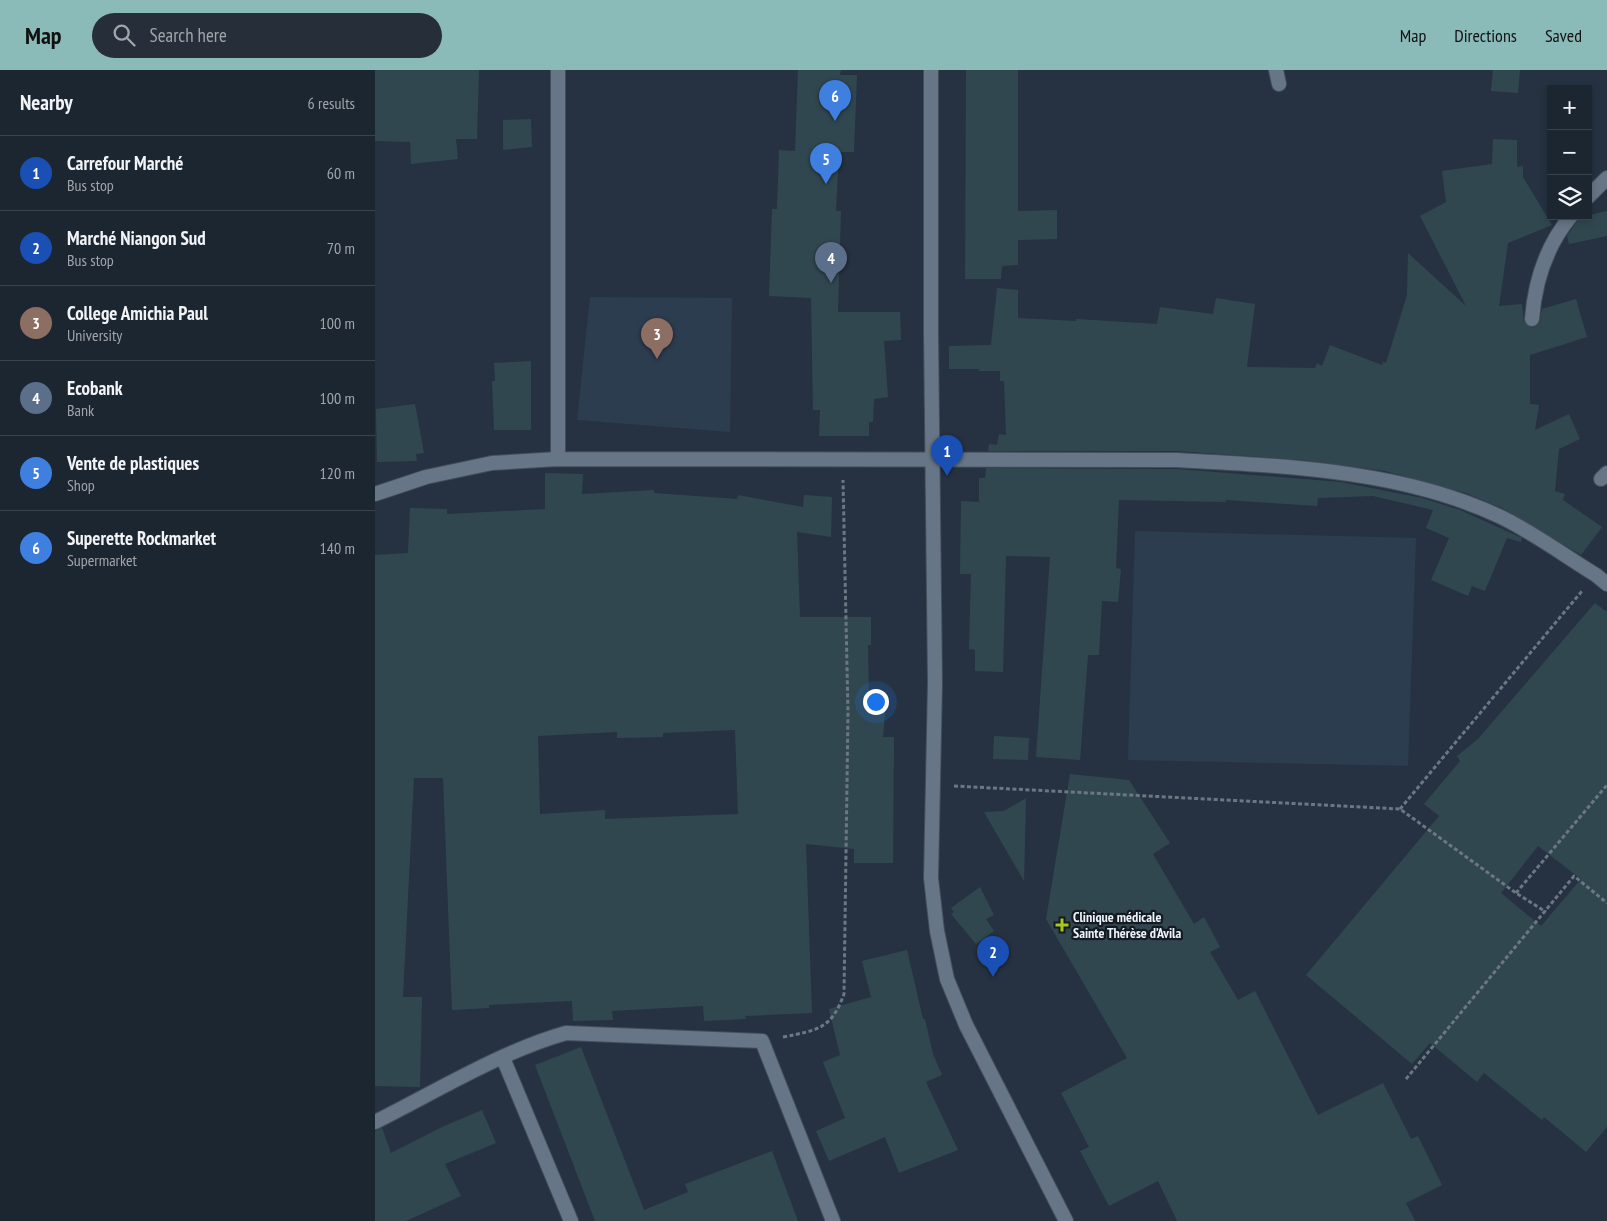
<!DOCTYPE html>
<html lang="en">
<head>
<meta charset="utf-8">
<style>
	:root { --surface:#1c2631; --page:#252e39; --text:#f1f3f6; --muted:#a0a5ab; --line:#3a434d; --accent:#8bbbb9 }
	body { margin:0; font-family:"PT Sans Narrow",sans-serif; background:var(--page); color:var(--text) }
	.controls { position:absolute; right:15px; top:15px; display:grid; overflow:hidden; border-radius:0px; box-shadow:0 2px 8px #0003 }
	.controls button { width:45px; height:45px; display:grid; place-items:center; padding:0; border:0; border-bottom:1px solid var(--line); background:var(--surface); color:var(--text); font:25px sans-serif }
	.you { position:absolute; left:500px; top:631px; width:18px; height:18px; margin:-12px; border:4px solid #fff; border-radius:50%; background:#1a73e8; box-shadow:0 0 0 8px #1a73e833 }
	.badge { display:grid; place-items:center; width:32px; height:32px; border-radius:50%; background:var(--accent); color:#fff; font-size:16px; font-weight:700 }
	.pin { position:absolute; translate:-50% -41px; filter:drop-shadow(0 1px 2px #0008) }
	.pin::after { content:''; position:absolute; top:26px; width:18px; height:15px; background:inherit; clip-path:polygon(0 0,100% 0,50% 100%) }
	.list { margin:0; padding:0; list-style:none }
	h2 { display:flex; justify-content:space-between; align-items:center; height:65px; margin:0; padding:0 20px; font-size:21px }
	h2 small { font-size:16px; font-weight:400; color:var(--muted) }
	.list li { display:grid; grid-template-columns:32px 1fr auto; gap:15px; align-items:center; box-sizing:border-box; height:75px; padding:0 20px; border-top:1px solid var(--line) }
	.list b { display:block; font-size:19px; white-space:nowrap }
	.list p { margin:0; font-size:16px; white-space:nowrap; color:var(--muted) }
	.list em { font-size:16px; font-style:normal; color:var(--muted) }
	.icon { flex:none; width:28px; height:28px; fill:none; stroke:currentColor; stroke-width:2; stroke-linecap:round; stroke-linejoin:round }
	.map { position:relative; flex:none; width:1232px; height:1151px; overflow:hidden }
	header { display:flex; align-items:center; gap:30px; box-sizing:border-box; height:70px; padding:0 25px; background:var(--accent); color:#111 }
	header strong { font-size:24px }
	nav { display:flex; gap:28px; margin-inline-start:auto; font-size:18px }
	.search { width:350px; height:45px; background:var(--page); display:flex; align-items:center; gap:12px; box-sizing:border-box; padding:0 18px; border-radius:28px; color:var(--muted); font-size:19px }
	main { display:flex }
	aside { flex:1; background:var(--surface) }
	.map>svg:first-child { display:block }
	.built { fill:#2c3d50 }
	.building { fill:#314750; fill-rule:evenodd }
	.lines { fill:none; stroke-linecap:round; stroke-linejoin:round }
	.minor-casing { stroke:#434e5a; stroke-width:16 }
	.tertiary-casing { stroke:#434e5a; stroke-width:16 }
	.path { stroke:#6c7784; stroke-width:3; stroke-dasharray:4 2.5; stroke-linecap:butt }
	.minor { stroke:#677687; stroke-width:14 }
	.tertiary { stroke:#677687; stroke-width:14 }
	.poi-dot { fill:#a7c81f; stroke:#141a20; stroke-width:2 }
	.labels { text-anchor:middle; stroke-width:4.5; stroke-linejoin:round; paint-order:stroke }
	.poi-label { font-size:14px; font-weight:bold; fill:#ebf3fd; stroke:#141a20; text-anchor:start }
</style>
</head>
<body>
<header>
<strong>Map</strong>
<div class="search"><svg class="icon" aria-label="search" viewBox="0 0 24 24"><circle cx="10" cy="10" r="6"/><path d="M15 15l6 6"/></svg>Search here</div>
<nav><a>Map</a><a>Directions</a><a>Saved</a></nav>
</header>
<main>
<aside>
<h2>Nearby<small>6 results</small></h2>
<ul class="list">
<li><span class="badge" style="background:#1a4fb4">1</span><div><b>Carrefour Marché</b><p>Bus stop</p></div><em>60 m</em></li>
<li><span class="badge" style="background:#1a4fb4">2</span><div><b>Marché Niangon Sud</b><p>Bus stop</p></div><em>70 m</em></li>
<li><span class="badge" style="background:#8d6e63">3</span><div><b>College Amichia Paul</b><p>University</p></div><em>100 m</em></li>
<li><span class="badge" style="background:#5c6f8a">4</span><div><b>Ecobank</b><p>Bank</p></div><em>100 m</em></li>
<li><span class="badge" style="background:#3f7fe0">5</span><div><b>Vente de plastiques</b><p>Shop</p></div><em>120 m</em></li>
<li><span class="badge" style="background:#3f7fe0">6</span><div><b>Superette Rockmarket</b><p>Supermarket</p></div><em>140 m</em></li>
</ul>
</aside>
<div class="map">
<svg width="1232" height="1151" viewBox="0 0 1232 1151">
	<rect width="100%" height="100%" fill="#263241"/>
	<path class="built" d="M215 227 357 228 355 362 202 350Z
		M760 461 1041 468 1033 696 753 690Z"/>
	<path class="building" d="M0 0H104L102 69H81L83 89 36 94 35 72 0 71Z
		M423 0H466L465 5H482L479 82H464L461 141H466L463 242H525L526 270 509 271 513 327 499 329 498 352H494V366H444L445 340H438L436 228 394 226 397 139H402L404 80 420 81Z
		M591 0H643V141L682 140V169L643 170V195L627 196 626 209H590Z
		M1118 0H1145L1143 23 1116 21Z
		M156 49 157 77 128 80V50Z
		M1118 69 1142 70V97L1148 96V107L1177 155 1133 173 1124 236 1147 234 1149 252 1157 258 1164 254 1167 239 1201 229 1212 267 1155 285V334L1164 335 1160 360 1194 344 1205 369 1184 379 1180 421 1190 424 1188 430 1227 457 1206 485 1129 439 1091 423 1010 401 927 390 802 381H613L614 374 622 375 624 364 631 365 629 311H625V301H604V299H574V276L616 275 622 218 643 220V248L701 251V249L782 254 785 237 838 244 841 228 880 234 872 297 940 298 942 293 947 296 955 275 1007 295 1008 292 1011 293 1032 225 1033 183 1091 236 1045 146 1071 132 1067 101 1117 94Z
		M1232 141V166L1194 174 1192 166 1205 147Z
		M156 291V360H119L117 311H120L119 293Z
		M40 334 49 383 41 384 42 391 2 392 1 339Z
		M611 398 802 399 966 412 1047 428 1085 440 1147 468 1146 472 1132 468 1110 521 1097 516 1093 526 1056 510 1074 468 1051 458 1058 440 998 426 943 428 942 436 851 430V432L744 430 741 498 746 499 743 532 727 531 724 585H713L705 690 661 687 675 487 631 486 628 602 600 601V580L594 579 596 504H585L586 431 604 432V408H610Z
		M170 403 208 404 207 424 279 420V423L362 429 363 425 428 437 429 425 457 427 456 467 422 462 425 547H496V575H493L494 626 504 628V633L511 634 508 667H519L518 793H479V779L431 774 437 943 370 946 371 949 329 951 328 936 237 941 238 950 198 951 197 931 114 935V938L77 940 68 708H39L28 927H47L45 1017 0 1016V485L33 483 35 438 72 439V444L170 439ZM360 660 363 744 230 749V740L165 744 163 666 242 662V668L288 667V663Z
		M1220 533 1232 542V1057L1211 1082 1169 1047 1167 1050 1109 1003 1102 1012 1055 973 1037 994 931 905 1064 746 1049 734 1085 691 1082 686 1103 669ZM1163 776 1206 809 1166 856 1126 823Z
		M619 666 654 668 653 690 618 689Z
		M695 704 754 710 795 773 778 784 819 854 829 847 845 877 835 882 863 930 880 921 943 1045 1008 1013 1036 1069 1043 1066 1067 1115 1031 1133 1040 1151H802L783 1111 734 1136 705 1081 714 1077 686 1023 752 988 671 849Z
		M651 728 649 811 609 742 629 741Z
		M605 817 619 845 611 849 619 861 601 874 576 844 579 842 576 838Z
		M532 880 548 949H550L558 984 567 1005 551 1012 583 1080 524 1103 510 1067 454 1091 441 1061 470 1048 448 992 465 985 454 939 496 927 487 891Z
		M206 977 269 1140 313 1122 310 1114 397 1081 423 1151H220L160 995Z
		M107 1040 121 1073 70 1094 86 1126 31 1151H0V1061L7 1058 16 1083 67 1057Z"/>
	<g class="lines">
		<g class="minor-casing">
			<path id="minor" d="M183 0V389
				M901 0 904 14
				M1213 127 1232 108
				M1157 249C1160 210 1171 176 1196 146
				M1226 409 1232 403
				M0 424 51 407 117 393 183 389 802 390C910 396 1027 400 1126 447 1159 463 1190 486 1221 505L1232 514
				M128 988 196 1151
				M0 1052C60 1022 127 981 191 963L387 971 458 1151"/>
		</g>
		<g class="tertiary-casing">
			<path id="tertiary" d="M556 0V264L560 613 556 808 562 861 572 909 591 955 691 1151"/>
		</g>
		<path class="path" d="M579 716 1025 739 1141 823 1171 842
			M1025 739 1207 521
			M1141 823 1232 715
			M408 967C442 960 456 960 469 924L473 643 468 410
			M1031 1009 1199 806 1232 833"/>
		<use href="#minor" class="minor"/>
		<use href="#tertiary" class="tertiary"/>
	</g>
	<path class="poi-dot" d="M684.5 847.5h5v5h5v5h-5v5h-5v-5h-5v-5h5z"/>
	<g class="labels">
		<g class="poi-label">
			<text x="698" y="852">Clinique médicale<tspan x="698" dy="16">Sainte Thérèse d’Avila</tspan></text>
		</g>
	</g>
</svg>
<div class="controls">
<button>+</button>
<button>−</button>
<button><svg class="icon" aria-label="layers" viewBox="0 0 24 24"><path d="M12 4l9 5-9 5-9-5zM3 14l9 5 9-5"/></svg></button>
</div>
<div class="you"></div>
<div class="pin badge" style="left:572px;top:406px;background:#1a4fb4">1</div>
<div class="pin badge" style="left:618px;top:907px;background:#1a4fb4">2</div>
<div class="pin badge" style="left:282px;top:289px;background:#8d6e63">3</div>
<div class="pin badge" style="left:456px;top:213px;background:#5c6f8a">4</div>
<div class="pin badge" style="left:451px;top:114px;background:#3f7fe0">5</div>
<div class="pin badge" style="left:460px;top:51px;background:#3f7fe0">6</div>
</div>
</main>
</body>
</html>
